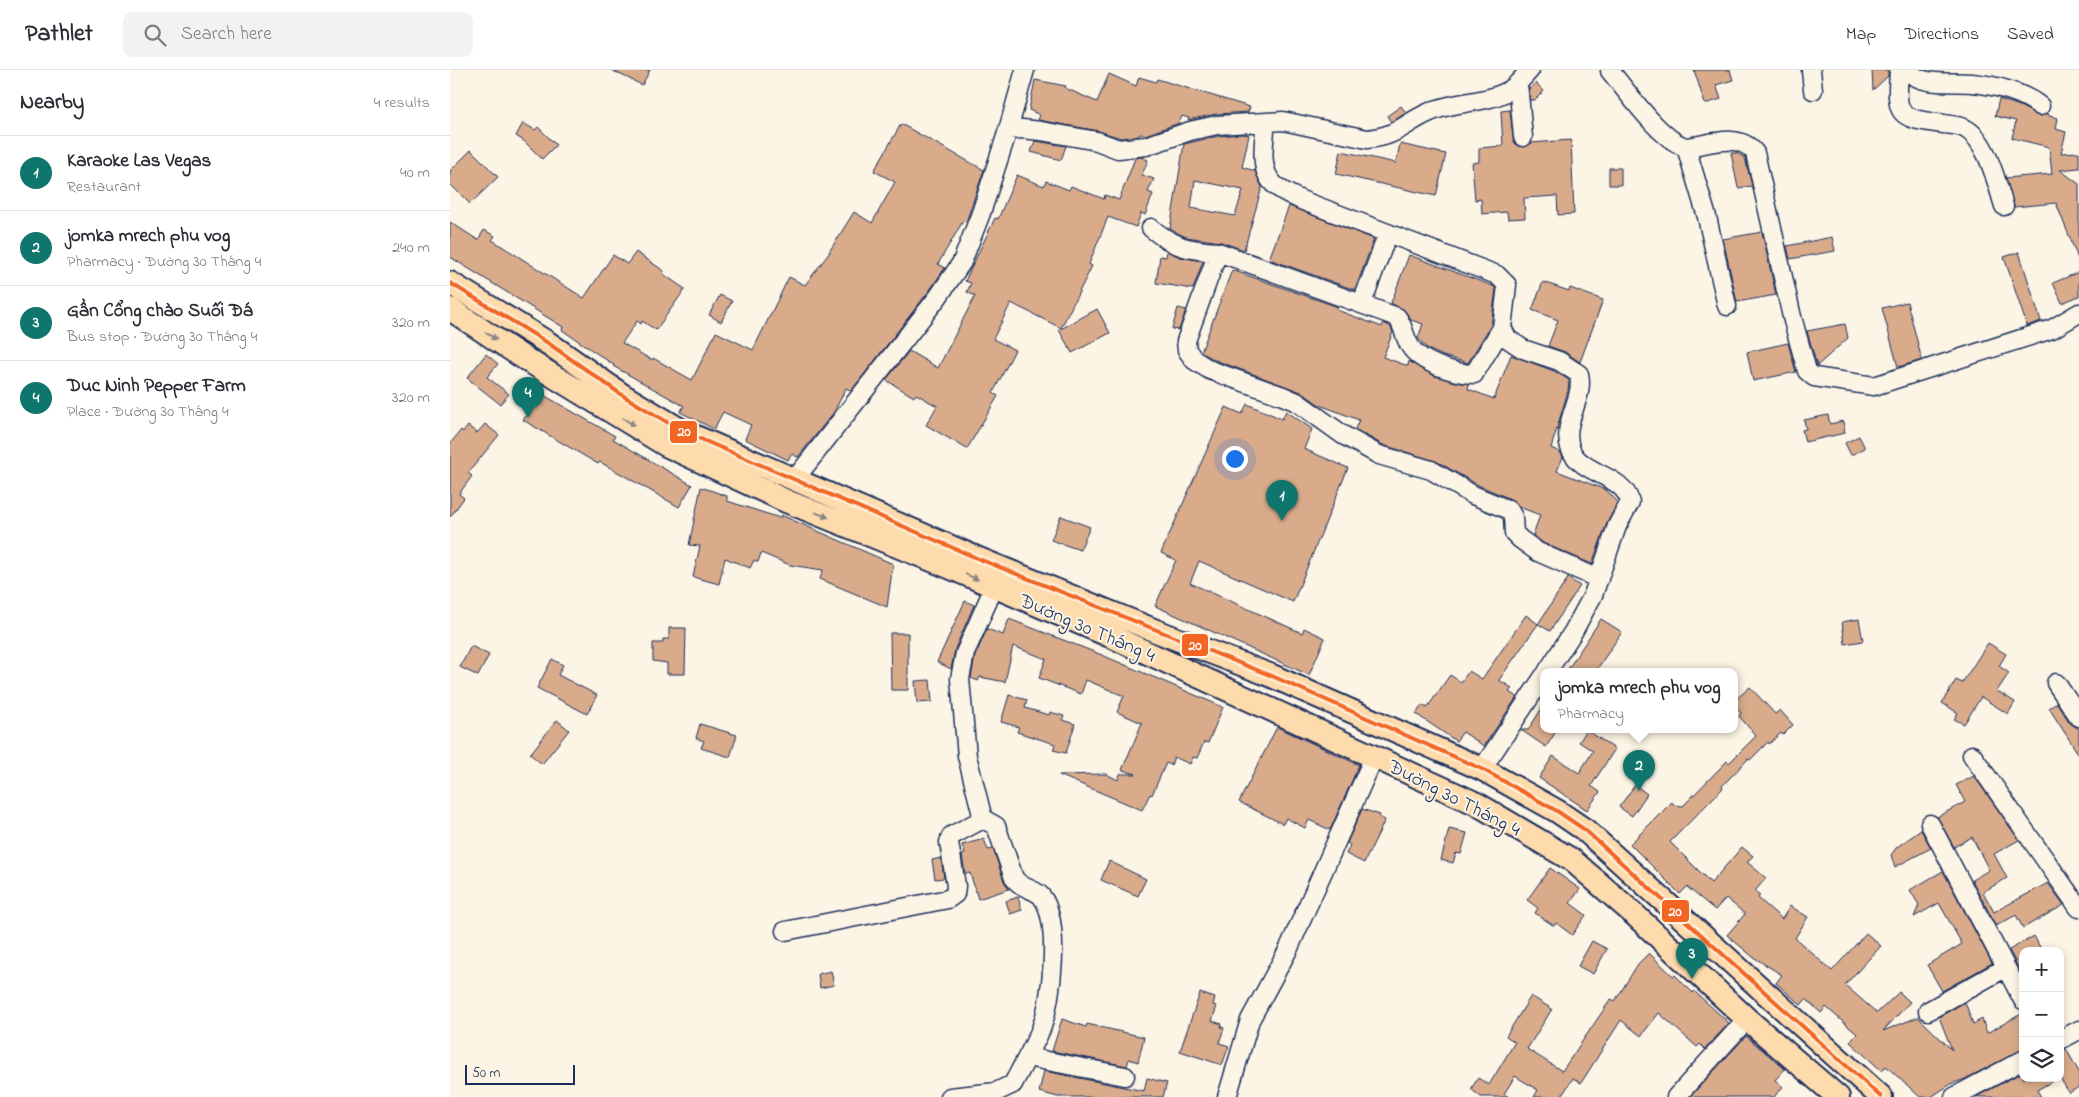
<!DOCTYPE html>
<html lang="en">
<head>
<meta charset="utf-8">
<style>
	:root { --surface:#fff; --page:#f2f2f3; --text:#2b2b33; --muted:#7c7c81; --line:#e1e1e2; --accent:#0f766e }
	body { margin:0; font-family:"Indie Flower",sans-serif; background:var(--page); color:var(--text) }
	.controls { position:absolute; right:15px; bottom:15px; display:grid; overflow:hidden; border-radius:10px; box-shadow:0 2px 8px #0003 }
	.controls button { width:45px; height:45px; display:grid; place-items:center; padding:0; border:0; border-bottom:1px solid var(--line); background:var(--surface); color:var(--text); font:25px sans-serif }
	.scale { position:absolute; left:15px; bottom:12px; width:110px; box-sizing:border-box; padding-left:5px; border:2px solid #1b2f5e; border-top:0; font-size:14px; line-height:18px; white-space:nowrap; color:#1b2f5e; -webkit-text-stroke:4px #fcf5e5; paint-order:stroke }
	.you { position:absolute; left:784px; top:388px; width:18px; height:18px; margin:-12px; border:4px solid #fff; border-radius:50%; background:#1a73e8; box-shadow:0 0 0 8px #1a73e833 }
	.badge { display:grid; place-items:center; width:32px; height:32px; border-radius:50%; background:var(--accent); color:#fff; font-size:16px; font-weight:700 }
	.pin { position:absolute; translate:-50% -41px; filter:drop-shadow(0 1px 2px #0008) }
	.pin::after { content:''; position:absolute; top:26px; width:18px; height:15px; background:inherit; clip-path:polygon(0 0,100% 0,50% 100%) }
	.popup { position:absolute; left:1090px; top:598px; width:198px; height:65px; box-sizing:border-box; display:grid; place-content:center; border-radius:10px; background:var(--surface); filter:drop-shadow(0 1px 4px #0005); font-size:16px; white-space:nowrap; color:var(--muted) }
	.popup b { font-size:19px; color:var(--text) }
	.popup::after { content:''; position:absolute; left:50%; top:100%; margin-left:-10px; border:10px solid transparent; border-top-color:var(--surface) }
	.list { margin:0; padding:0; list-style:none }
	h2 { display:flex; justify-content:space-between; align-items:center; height:65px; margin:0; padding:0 20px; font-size:21px }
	h2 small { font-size:16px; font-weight:400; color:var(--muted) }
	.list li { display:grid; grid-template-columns:32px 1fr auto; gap:15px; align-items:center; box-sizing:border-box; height:75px; padding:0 20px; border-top:1px solid var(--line) }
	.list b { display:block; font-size:19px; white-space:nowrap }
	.list p { margin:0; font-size:16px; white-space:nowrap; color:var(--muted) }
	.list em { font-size:16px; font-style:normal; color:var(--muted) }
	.icon { flex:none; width:28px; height:28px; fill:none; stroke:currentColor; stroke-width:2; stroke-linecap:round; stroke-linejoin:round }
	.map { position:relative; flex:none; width:1629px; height:1027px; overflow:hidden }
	header { display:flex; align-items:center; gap:30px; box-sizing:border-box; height:70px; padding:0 25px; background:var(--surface); border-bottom:1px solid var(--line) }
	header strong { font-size:24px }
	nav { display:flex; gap:28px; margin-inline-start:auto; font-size:18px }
	.search { width:350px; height:45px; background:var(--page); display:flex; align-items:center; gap:12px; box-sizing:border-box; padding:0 18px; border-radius:10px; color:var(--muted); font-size:19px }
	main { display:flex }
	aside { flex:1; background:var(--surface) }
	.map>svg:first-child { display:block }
	.building { fill:#d9ab8b; stroke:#1b2f5e; fill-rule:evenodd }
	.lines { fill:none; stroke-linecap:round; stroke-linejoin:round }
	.minor-casing { stroke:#1b2f5e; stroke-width:21 }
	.major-casing { stroke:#1b2f5e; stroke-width:26 }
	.minor { stroke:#fcf5e5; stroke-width:18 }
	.major { stroke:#fedbac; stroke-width:22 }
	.bus-1-casing { stroke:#fcf5e5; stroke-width:8 }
	.bus-1 { stroke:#f26522; stroke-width:4 }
	.oneway { fill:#8c8585 }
	.labels { text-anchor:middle; stroke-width:4; stroke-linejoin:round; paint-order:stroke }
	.street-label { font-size:20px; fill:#1b2f5e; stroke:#fcf5e5 }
	.line-badge { stroke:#fcf5e5; stroke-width:2 }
	.badge-label { font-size:14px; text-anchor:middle; font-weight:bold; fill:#fff }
</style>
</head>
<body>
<header>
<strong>Pathlet</strong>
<div class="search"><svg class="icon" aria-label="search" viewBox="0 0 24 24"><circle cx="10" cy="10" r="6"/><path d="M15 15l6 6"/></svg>Search here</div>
<nav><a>Map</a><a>Directions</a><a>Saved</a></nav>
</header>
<main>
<aside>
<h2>Nearby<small>4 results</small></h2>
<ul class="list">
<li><span class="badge">1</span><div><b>Karaoke Las Vegas</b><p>Restaurant</p></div><em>40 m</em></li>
<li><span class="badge">2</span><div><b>jomka mrech phu vog</b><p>Pharmacy · Đường 30 Tháng 4</p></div><em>240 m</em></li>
<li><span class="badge">3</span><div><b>Gần Cổng chào Suối Đá</b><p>Bus stop · Đường 30 Tháng 4</p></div><em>320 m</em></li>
<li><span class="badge">4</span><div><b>Duc Ninh Pepper Farm</b><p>Place · Đường 30 Tháng 4</p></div><em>320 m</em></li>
</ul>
</aside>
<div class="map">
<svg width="1629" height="1027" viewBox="0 0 1629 1027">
	<rect width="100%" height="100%" fill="#fcf5e5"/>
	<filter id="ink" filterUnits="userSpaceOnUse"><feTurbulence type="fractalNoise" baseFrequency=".02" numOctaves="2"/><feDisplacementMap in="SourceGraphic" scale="10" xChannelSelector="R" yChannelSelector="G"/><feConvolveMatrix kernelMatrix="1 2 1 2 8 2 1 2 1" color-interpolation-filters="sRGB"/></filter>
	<g filter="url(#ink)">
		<path class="building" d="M161 0H200L192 15Z
			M1244 0H1280L1283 10 1266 15 1271 29 1255 34Z
			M1422 0H1438V6L1423 20Z
			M659 4 686 16 689 7 706 12 707 9 800 37 798 42 766 44 738 50 739 48 732 46 729 53 695 65 690 64 689 66 671 68 649 61 588 50 590 45 579 40 585 10 616 16 615 18 647 32Z
			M1086 13 1094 21 1085 30H1080L1079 19Z
			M1549 29 1570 36 1589 46 1598 43 1599 46 1608 48 1606 59 1616 62 1611 83 1629 82V98L1610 100 1629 114V191L1606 133 1564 137 1556 108 1602 104 1599 77 1562 68 1566 51 1545 46Z
			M951 36 956 43 941 52 937 46Z
			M1060 40 1063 68 1068 76 1074 77 1081 73 1121 70 1124 144 1108 145 1107 126 1074 128 1075 148 1058 149 1057 142 1032 144 1031 129 1025 130 1022 93 1029 92V78L1053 76 1051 41Z
			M73 53 85 60 88 57 106 75 92 89 74 71 66 66Z
			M451 54 534 100 516 152 513 151 488 194 495 198 479 221 401 321 396 318 384 342 348 387 341 384 338 390 295 369 301 355 273 342 264 359 230 342 234 336 163 296 164 295 112 260 113 257 0 187V152L28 170 34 160 45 166 42 170 134 228 163 185 177 194 186 182 214 201 213 204 235 219 206 260 192 251 191 254 187 251 172 273 202 290 203 288 242 310 266 262 303 280 339 207 355 215 380 182H379L404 142 422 153 445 112 424 101Z
			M792 64 799 65 792 97 805 101 812 117 794 180 771 172 736 167 720 159 734 74 768 66ZM745 110 793 120 785 146 741 138Z
			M585 71 616 76 611 90 581 82Z
			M950 74 996 84 986 126 886 104 891 81 946 93Z
			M21 80 48 107 20 134 0 114V101Z
			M1281 83H1287L1295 88 1302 116 1288 118Z
			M691 87 698 90 692 105 704 109 698 122 703 124 695 145 691 143 686 157 658 147 639 194 642 196 611 258 561 233 543 269 565 280 543 323 548 326 517 379 476 355 487 336 466 324 464 327 436 310 459 281 488 298 525 226 517 222 521 213 515 211 545 148 548 149 567 105 594 116 596 111 619 120 621 116 654 129 655 125 669 130 685 88Z
			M1159 98H1171V115H1159Z
			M839 136 924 169 905 220 819 189Z
			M1312 162 1326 225 1287 232 1273 169Z
			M1382 167 1385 181 1340 189 1337 176Z
			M717 181 730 187 753 191 743 219 706 213 710 186 716 187Z
			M1569 182 1591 251 1577 256 1554 187Z
			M959 185 1043 216 1046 219 1041 255 1018 293 993 286 978 279 968 268 973 254 961 250 955 241 941 233Z
			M782 200 888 237 887 240 932 257 933 253 940 256 943 262 933 287 958 296 959 291 985 306 1019 314 1018 319 1044 329 1061 285 1104 301 1119 310 1118 321 1101 378 1110 382 1113 387 1107 401 1156 420 1168 432 1157 453 1142 494 1093 473 1083 465 1090 445 1069 437 1063 430 1028 415 986 391 933 375 905 359 909 350 870 335 851 322 765 290 751 282Z
			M1629 202V226L1612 233 1603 213Z
			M1093 212 1119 221 1120 218 1153 230 1130 292 1115 282 1098 276 1108 250 1082 240Z
			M270 225 282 231 271 252 259 245Z
			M1457 232 1472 290 1448 297 1432 238Z
			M728 238 736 240 729 260 722 259Z
			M647 239 660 263 622 283 609 260Z
			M1395 254 1398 268 1367 296 1357 261Z
			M1338 273 1346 302 1303 311 1297 282Z
			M36 284 48 294 37 307 59 324 50 334 17 308Z
			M90 323 165 366 163 369 242 415 229 437 150 392 148 394 73 350Z
			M797 334 832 349 836 341 862 359 854 379 898 398 843 532 749 491 740 513 852 563 854 558 875 568 859 605 705 536 726 490 711 483 776 337 792 344Z
			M1378 345 1380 354 1393 351 1395 363 1355 372 1352 360 1356 359 1354 350Z
			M35 354 49 365 18 403 22 406 9 424 14 428 0 447V374L11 360 13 362 18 356 27 363Z
			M1409 366 1415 378 1401 385 1395 373Z
			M251 417 277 426V431L330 448 331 445 443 494 437 537 370 509 373 500 340 495 311 483 308 492 304 490 300 498 275 488 269 514 243 507 250 476 239 475Z
			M611 446 640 457 630 480 601 470Z
			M1118 508 1130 516 1100 561 1088 554Z
			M515 531 524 535 505 579 501 599 487 592Z
			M1076 545 1088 554 1049 610 1062 618 1059 622 1067 627 1034 676 1013 662 1006 671 966 644 972 635 977 638 1000 605 1011 612 1019 601 1032 609Z
			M559 549 652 585 773 637 758 673 754 672 747 688 743 687 740 694 724 687 721 695 716 693 702 725 700 724 692 740 609 705 656 704 668 710 670 704H686L672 700 692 653 667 642 674 626 636 610 631 624 589 608 596 589 563 576 555 612 530 607 528 611 521 608 525 586 537 559 553 565Z
			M1151 549 1172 562 1145 602H1116Z
			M1409 549 1413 571 1395 574 1392 552Z
			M219 558H236L235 604H217V593L203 591V573H213V569H219Z
			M440 563H458V620H441Z
			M1538 573 1556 584 1549 596 1559 603 1547 621 1565 632 1558 644 1531 627 1514 654 1504 649 1508 643 1492 633 1506 610 1512 613Z
			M21 576 39 585 28 606 10 597Z
			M102 589 113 595 108 605 147 625 137 644 87 618Z
			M480 610 482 632 467 633 465 611Z
			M1300 617 1325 644 1330 640 1343 655 1333 665 1331 663 1319 674 1318 672 1300 690 1298 689 1272 716 1273 718 1220 772 1261 813 1292 777 1303 786 1297 792 1316 808 1305 821 1310 825 1308 828 1332 849 1340 836 1358 847 1345 868 1382 901 1416 863 1431 876 1395 915 1427 943 1449 922 1460 932 1433 961 1468 947 1502 980 1489 947 1515 932 1523 954 1532 949 1537 963 1573 943V979L1515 1009 1501 1014 1481 1027H1470L1436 996 1432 1001 1400 972 1407 964 1376 937 1371 943 1356 929 1351 935 1326 913 1332 905 1303 887 1277 865 1295 844 1276 828 1265 840 1237 817 1230 824 1180 774 1222 732 1224 735 1233 736 1277 691 1279 693 1306 666 1289 646 1291 643 1284 635V631Z
			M559 625 577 630 575 638 599 645 600 642 614 646 612 650 625 654 616 683 603 680 605 674 567 662 569 657 551 652Z
			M1607 633 1620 653 1629 659V685L1599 638Z
			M1094 635V660H1107L1096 677 1071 660H1078Z
			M107 650 119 660 92 694 80 684Z
			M250 654 287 665 280 687 251 678 254 671 246 668Z
			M827 657 909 695 880 760 859 750 855 758 836 748 833 754 789 732Z
			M1137 660 1165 679 1141 716 1150 722 1137 740 1089 708 1103 686 1129 703 1143 681 1129 672Z
			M1524 706 1569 770 1544 784 1557 808 1533 822 1544 842 1598 813 1614 835 1573 858 1566 845 1546 856 1522 810 1539 800 1522 767 1504 777 1487 747 1515 732 1506 715Z
			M1185 715 1197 724 1182 746 1169 737Z
			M912 739 930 745 929 747 935 750 914 793 896 784 900 775 897 773Z
			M999 759 1017 763 1011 784 1006 783 1003 793 991 790Z
			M1471 760 1481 778 1445 797 1441 785 1447 777Z
			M534 769 538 780 543 779 554 811 559 819 528 829 520 803 515 804 512 785 515 784 512 775Z
			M491 788 494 808 485 809 482 790Z
			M659 791 696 809 688 826 651 810Z
			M1100 798 1130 819 1120 833 1136 845 1122 865 1106 853 1104 856 1085 843 1088 838 1077 830Z
			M1493 801 1542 893 1492 921 1477 895 1512 874 1489 833 1464 847 1469 835 1460 820Z
			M568 827 572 840 560 844 556 831Z
			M1584 866 1592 881H1573V907L1559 880Z
			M1142 871 1157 879 1143 904 1128 896Z
			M1199 883 1223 906 1225 905 1243 923 1244 921 1279 953 1255 979 1250 974 1247 977 1209 943 1191 966 1171 950 1131 1013 1123 1008 1111 1027H1084L1088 1020 1065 1006 1054 1024 1059 1027H1031L1021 1019 1028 1008 1039 1015 1065 972 1056 966 1081 926 1102 939 1077 979 1112 1001 1161 929 1165 931 1188 894Z
			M381 901 384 915 370 918 368 904Z
			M750 923 765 928 763 935 767 936 762 951 772 954 771 957 774 958 769 973 779 976 772 995 730 981Z
			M612 949 636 957 637 954 694 967 688 992 679 989 677 996 602 981Z
			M1296 966 1335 999 1325 1010 1333 1017 1324 1027H1240Z
			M1616 979 1629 1002V1017L1619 1023 1610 1008V981Z
			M594 1001 694 1021 697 1008 717 1013 713 1027H608L589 1022Z
			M1573 1002V1008H1608L1587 1020 1591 1027H1526Z"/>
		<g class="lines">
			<g class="minor-casing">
				<path id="minor" d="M1361 0 1363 20
					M1449 0C1446 46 1446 48 1494 54 1500 55 1510 55 1516 59 1537 70 1547 114 1554 136
					M1456 0C1473 17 1499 11 1522 13 1544 15 1572 22 1590 36
					M1160 1C1177 21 1211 71 1236 77 1258 75 1289 61 1305 83L1342 247 1357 301 1364 307 1424 316 1602 259 1629 243
					M1068 13 1073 67
					M816 52C814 73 808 102 826 116 833 122 843 126 851 130L1047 205 1057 215 1052 258 1058 269 1073 279 1109 291 1129 304C1135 330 1110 352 1121 380 1132 405 1173 404 1180 432L1167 456 1143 525 1123 562 1097 602
					M558 60 572 59 591 61 647 71 668 79 696 76 740 61 767 55 833 51 917 69C949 66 954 53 980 42 1004 31 1034 34 1058 21 1067 16 1073 7 1080 0
					M1236 77 1257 147 1277 236
					M701 158C725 178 739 180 768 182L947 247C954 256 954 267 960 276 970 293 1006 304 1024 304L1052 258
					M768 182 736 271 737 280 744 290 760 300 833 326 847 332 893 365 929 385 981 400 1023 425 1059 440 1063 447 1064 463 1070 469 1088 482 1149 509
					M912 233 938 163
					M345 409 488 227 512 192 531 143 558 60 575 0
					M1606 613 1629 647
					M1522 685 1629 838
					M1032 699 1094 606
					M1480 754 1573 930
					M335 861 498 829 505 824 506 816 499 772 501 766 533 749
					M1478 941 1555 898
					M1610 970 1629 960
					M577 987 675 1006
					M500 1027 546 1022 563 1014C572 996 583 978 591 959 602 930 611 853 592 827 585 818 572 820 564 808L546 756 533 749 517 686 510 609 515 583 544 517
					M777 1027 800 950 838 880 924 687
					M1226 1027 1297 949
					M1504 1027 1573 990"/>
			</g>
			<g class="major-casing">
				<path id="major" d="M0 213 98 273 172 325 232 361 529 489 706 561 822 606 1032 699 1107 741 1135 760 1431 1027
					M0 239 74 288 216 375 336 431 499 497 665 568 1027 734 1122 790 1185 845 1297 949 1388 1027"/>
			</g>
			<use href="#minor" class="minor"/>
			<use href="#major" class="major"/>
			<g class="bus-1-casing">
				<path id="bus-1" d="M0 213 98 273 172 325 232 361 529 489 822 606 1032 699 1107 741 1135 760 1431 1027"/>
			</g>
			<use href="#bus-1" class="bus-1"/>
		</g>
		<defs><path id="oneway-solid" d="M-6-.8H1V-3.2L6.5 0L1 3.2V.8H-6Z" transform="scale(1.25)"/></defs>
		<g class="oneway">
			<use href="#oneway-solid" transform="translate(41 266) rotate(34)"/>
			<use href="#oneway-solid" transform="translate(179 352) rotate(32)"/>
			<use href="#oneway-solid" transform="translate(372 445) rotate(22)"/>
			<use href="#oneway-solid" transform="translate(522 507) rotate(24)"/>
		</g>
	</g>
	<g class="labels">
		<g class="street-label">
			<text transform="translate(638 557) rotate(23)" y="7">Đường 30 Tháng 4</text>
			<text transform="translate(1005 727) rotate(27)" y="7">Đường 30 Tháng 4</text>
		</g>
	</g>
	<g class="line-badge">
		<rect x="219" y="350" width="29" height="24" rx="5" fill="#f26522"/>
		<rect x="731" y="563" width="28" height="24" rx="5" fill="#f26522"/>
		<rect x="1211" y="829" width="29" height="24" rx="5" fill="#f26522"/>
	</g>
	<g class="badge-label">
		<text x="234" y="366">20</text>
		<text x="745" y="580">20</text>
		<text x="1225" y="846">20</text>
	</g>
</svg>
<div class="controls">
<button>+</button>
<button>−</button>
<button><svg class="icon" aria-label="layers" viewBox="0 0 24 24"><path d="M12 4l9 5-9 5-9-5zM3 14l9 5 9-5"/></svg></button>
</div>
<div class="scale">50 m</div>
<div class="you"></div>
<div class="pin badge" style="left:832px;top:451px">1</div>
<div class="pin badge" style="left:1189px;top:721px">2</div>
<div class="popup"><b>jomka mrech phu vog</b>Pharmacy</div>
<div class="pin badge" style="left:1242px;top:909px">3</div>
<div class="pin badge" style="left:78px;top:348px">4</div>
</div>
</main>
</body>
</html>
